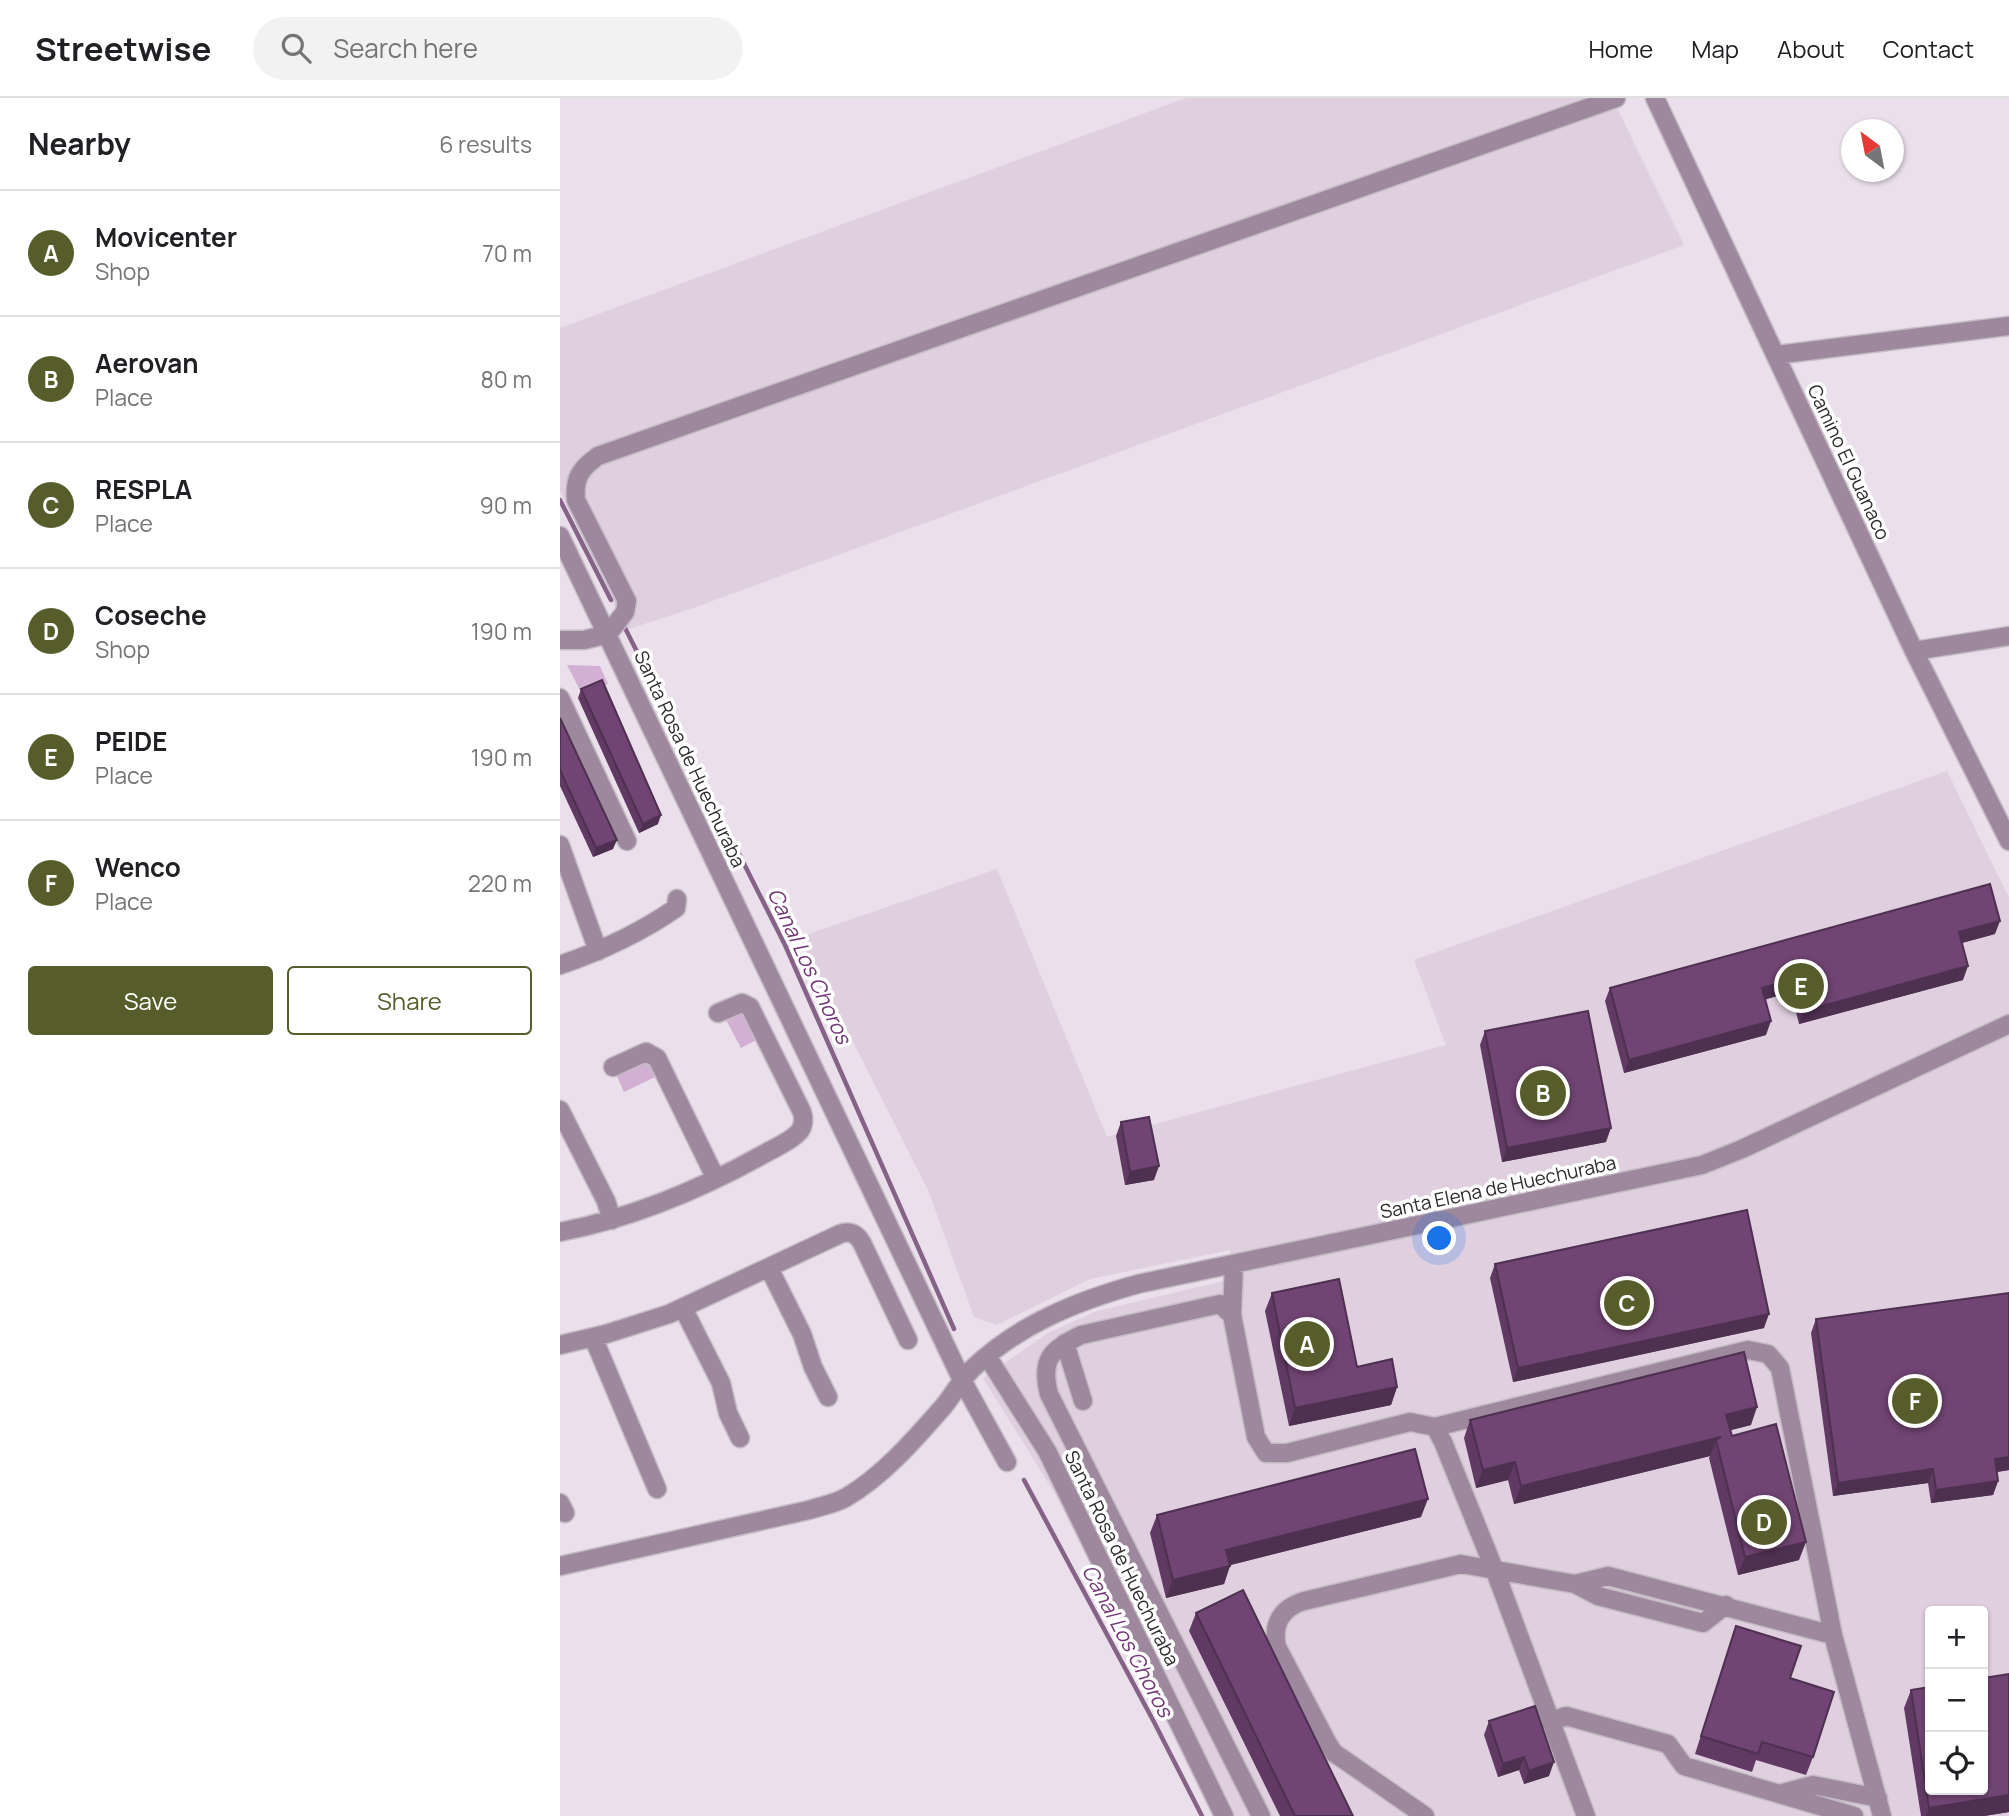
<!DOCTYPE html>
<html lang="en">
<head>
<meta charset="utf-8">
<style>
	:root { --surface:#fff; --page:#f2f2f2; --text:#202124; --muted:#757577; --line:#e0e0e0; --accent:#565c2a }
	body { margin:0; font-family:Manrope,sans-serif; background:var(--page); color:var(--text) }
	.controls { position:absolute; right:21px; bottom:21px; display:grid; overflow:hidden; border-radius:7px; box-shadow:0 2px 5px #0004 }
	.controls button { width:63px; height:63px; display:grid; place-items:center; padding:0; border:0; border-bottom:2px solid var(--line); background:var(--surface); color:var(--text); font:35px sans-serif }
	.compass { position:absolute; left:1281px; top:21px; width:63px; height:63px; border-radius:50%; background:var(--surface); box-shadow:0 2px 5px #0004; rotate:328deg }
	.you { position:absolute; left:880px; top:1141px; width:24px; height:24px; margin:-18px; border:5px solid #fff; border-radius:50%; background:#1a73e8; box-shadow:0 0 0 10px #1a73e833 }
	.badge { display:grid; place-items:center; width:46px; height:46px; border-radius:50%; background:var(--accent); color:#fff; font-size:23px; font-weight:700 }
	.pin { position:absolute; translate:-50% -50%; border:4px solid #fff; box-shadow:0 2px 7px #0006 }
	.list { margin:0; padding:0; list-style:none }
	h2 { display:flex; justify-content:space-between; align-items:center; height:91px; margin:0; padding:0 28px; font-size:30px }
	h2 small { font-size:23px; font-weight:400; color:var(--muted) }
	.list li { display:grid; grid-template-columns:46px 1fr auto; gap:21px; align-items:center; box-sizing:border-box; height:126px; padding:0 28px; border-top:2px solid var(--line) }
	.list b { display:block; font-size:26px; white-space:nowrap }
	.list p { margin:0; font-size:23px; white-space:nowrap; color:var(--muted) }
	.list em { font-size:23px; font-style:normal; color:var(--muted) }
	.actions { display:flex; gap:14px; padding:21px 28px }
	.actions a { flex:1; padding:16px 0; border:2px solid var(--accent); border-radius:7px; text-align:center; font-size:24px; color:var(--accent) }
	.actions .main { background:var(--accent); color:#fff }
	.icon { flex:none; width:38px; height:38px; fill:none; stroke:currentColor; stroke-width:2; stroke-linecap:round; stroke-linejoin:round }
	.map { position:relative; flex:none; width:1449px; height:1718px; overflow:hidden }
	header { display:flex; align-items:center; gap:42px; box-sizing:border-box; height:98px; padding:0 35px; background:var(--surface); border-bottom:2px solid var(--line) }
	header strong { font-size:33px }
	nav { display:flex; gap:38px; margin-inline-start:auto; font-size:24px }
	.search { width:490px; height:63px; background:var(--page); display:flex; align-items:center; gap:18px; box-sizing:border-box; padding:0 24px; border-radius:38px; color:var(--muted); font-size:26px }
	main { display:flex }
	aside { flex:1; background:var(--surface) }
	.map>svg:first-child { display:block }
	.built { fill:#dfcfdf; fill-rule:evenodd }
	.green { fill:#d2b0d3 }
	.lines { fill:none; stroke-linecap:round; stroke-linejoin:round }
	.stream { stroke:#856386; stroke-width:4.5 }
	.minor-casing { stroke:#c4bbc4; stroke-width:21 }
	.minor { stroke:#9d889e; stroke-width:18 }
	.wall { fill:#603a63 }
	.shaded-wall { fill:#4e3050 }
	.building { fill:#704473; stroke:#4e3050; stroke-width:2 }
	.labels { text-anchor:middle; stroke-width:7; stroke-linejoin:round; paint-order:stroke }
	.street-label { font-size:19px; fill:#2e2a2e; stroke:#fff }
	.water-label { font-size:21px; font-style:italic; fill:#743978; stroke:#fff }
</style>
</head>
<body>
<header>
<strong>Streetwise</strong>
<div class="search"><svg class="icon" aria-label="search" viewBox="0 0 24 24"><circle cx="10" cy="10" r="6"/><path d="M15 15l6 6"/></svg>Search here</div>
<nav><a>Home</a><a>Map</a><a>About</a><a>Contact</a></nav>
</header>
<main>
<aside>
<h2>Nearby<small>6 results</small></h2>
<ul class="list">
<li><span class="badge">A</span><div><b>Movicenter</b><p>Shop</p></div><em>70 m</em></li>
<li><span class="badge">B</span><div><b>Aerovan</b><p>Place</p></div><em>80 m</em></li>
<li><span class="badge">C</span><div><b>RESPLA</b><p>Place</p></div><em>90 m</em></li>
<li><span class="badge">D</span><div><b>Coseche</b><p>Shop</p></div><em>190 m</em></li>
<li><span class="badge">E</span><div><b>PEIDE</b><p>Place</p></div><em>190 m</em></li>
<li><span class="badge">F</span><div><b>Wenco</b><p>Place</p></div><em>220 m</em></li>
</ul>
<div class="actions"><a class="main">Save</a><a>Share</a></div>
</aside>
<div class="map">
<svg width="1449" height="1718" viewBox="0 0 1449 1718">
	<rect width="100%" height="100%" fill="#eadfea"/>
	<path class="built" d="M626 0H1052L1124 147 136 509 66 532 0 393V230Z
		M1387 673 1449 800V1718H657L497 1399 423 1280 488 1235 537 1213 676 1180 670 1152 530 1181 437 1227 414 1219 368 1092 240 839 437 771 547 1039 886 947 854 862ZM1370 1513H1423V1692H1370Z"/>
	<path class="green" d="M7 567 40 568 48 586 23 598Z
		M184 909 200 940 181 950 164 918Z
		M87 958 97 978 64 994 55 974Z"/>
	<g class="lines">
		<path class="stream" d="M0 402 51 502
			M63 526 225 847 394 1231
			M464 1382 594 1624 642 1718"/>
		<g class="minor-casing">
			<path id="minor" d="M1095 0 1354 553 1449 743
				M1216 257 1449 228
				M0 438 402 1282 447 1364
				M48 536 65 514 67 503 16 402C14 380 20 371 38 358L1056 0
				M0 542H24L48 536
				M1354 553 1449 538
				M0 600 67 743
				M0 747 38 853
				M0 867C41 853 80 835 116 810L117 801
				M53 969 86 954 97 960 156 1081
				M0 1012 46 1103 52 1122
				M0 1134C71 1120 139 1092 202 1057 214 1050 230 1044 239 1034 244 1028 244 1021 242 1014L190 909 182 905 158 915
				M674 1166 672 1217 696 1339 706 1355H727L850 1324 875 1329 1188 1252 1208 1256 1220 1270 1273 1537 1322 1718
				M209 1170 242 1236 253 1269 268 1299
				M123 1210 161 1285 168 1315 180 1340
				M672 1217 660 1206 521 1237C491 1252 480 1261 489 1296L701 1718
				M33 1239 97 1391
				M505 1245 523 1303
				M0 1247 46 1236 109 1216 280 1136C290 1132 297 1136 302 1145L348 1242
				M427 1258 487 1353 664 1718
				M875 1329 883 1344 935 1473 1026 1718
				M0 1405 5 1415
				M0 1468 249 1412C261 1408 274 1406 285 1400 322 1379 355 1341 383 1309 393 1297 401 1282 412 1271 459 1226 517 1203 578 1186L1142 1067 1182 1051 1449 926
				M1015 1486 1048 1478 1273 1537
				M990 1624 1006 1618 1108 1646 1124 1668 1294 1718
				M1223 1695 1253 1687 1318 1700
				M865 1718 783 1661 774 1655 767 1644 717 1549C712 1526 721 1510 744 1503L901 1466 1015 1486 1038 1498 1143 1525 1166 1507"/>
		</g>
		<use href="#minor" class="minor"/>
	</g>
	<path class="wall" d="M21 591 98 726 79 735 18 600Z
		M0 620 53 751 33 759 0 688Z
		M1435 836 1402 845 1403 882 1239 926 1231 894 1205 901 1206 937 1064 975 1045 903 1050 890Z
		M925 933 1046 1044 942 1064 920 947Z
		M561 1024 594 1082 565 1087 556 1038Z
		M935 1166 1204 1230 953 1284 930 1180Z
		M712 1195 797 1269 837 1289 831 1307 729 1328 705 1213Z
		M1256 1221 1449 1372 1437 1374 1438 1383 1433 1397 1371 1405 1368 1385 1273 1398 1251 1235Z
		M910 1322 1191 1327 1170 1332 1172 1338 1239 1462 1178 1477 1149 1360 1150 1358 954 1406 948 1382 916 1390 904 1340Z
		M597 1417 861 1419 670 1467 664 1486 606 1500 590 1435Z
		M636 1515 793 1718H720L629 1533Z
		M1176 1528 1230 1580 1253 1659 1246 1677 1196 1662 1192 1674 1135 1656Z
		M1449 1576V1714L1424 1718H1361L1344 1610 1351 1592Z
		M929 1623 989 1678 964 1686 959 1672 938 1679 924 1637Z"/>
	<path class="shaded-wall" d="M101 717 98 726 79 735 83 726Z
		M57 742 53 751 33 759 36 750Z
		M1440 823 1435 836 1394 847 1399 834Z
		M1408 868 1403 882 1239 926 1244 913Z
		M1236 881 1231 894 1197 904 1202 890Z
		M1211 923 1206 937 1064 975 1069 962Z
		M1051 1030 1046 1044 942 1064 947 1050Z
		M599 1068 594 1082 565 1087 570 1074Z
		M1209 1216 1204 1230 953 1284 958 1270Z
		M837 1289 831 1307 729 1328 735 1310Z
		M1197 1309 1191 1327 1160 1335 1166 1317Z
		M1161 1339 1156 1342 1150 1358 954 1406 961 1388Z
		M1449 1359V1372L1430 1375 1435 1361Z
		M955 1364 948 1382 916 1390 923 1372Z
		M1373 1371 1368 1385 1273 1398 1278 1385Z
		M1438 1383 1433 1397 1371 1405 1376 1392Z
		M868 1401 861 1419 659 1470 666 1452Z
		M1246 1444 1239 1462 1178 1477 1185 1459Z
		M670 1468 664 1486 606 1500 613 1482Z
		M964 1659 959 1672 938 1679 943 1666Z
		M994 1664 989 1678 964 1686 969 1673Z
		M1449 1697V1714L1424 1718H1366L1369 1710Z"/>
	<path class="building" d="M42 582 101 717 83 726 21 591Z
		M0 620 57 742 36 750 0 672Z
		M1430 786 1440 823 1399 834 1408 868 1244 913 1236 881 1202 890 1211 923 1069 962 1050 890Z
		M1028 913 1051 1030 947 1050 925 933Z
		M589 1019 599 1068 570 1074 561 1024Z
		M1187 1112 1209 1216 958 1270 935 1166Z
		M779 1181 797 1269 832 1261 837 1289 735 1310 712 1195Z
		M1449 1195V1359L1435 1361 1438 1383 1376 1392 1373 1371 1278 1385 1256 1221Z
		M1184 1254 1197 1309 1166 1317 1172 1338 1216 1326 1246 1444 1185 1459 1156 1342 1161 1339 961 1388 955 1364 923 1372 910 1322Z
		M855 1351 868 1401 666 1452 670 1468 613 1482 597 1417Z
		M683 1492 793 1718H735L636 1515Z
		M1176 1528 1241 1548 1230 1580 1274 1594 1253 1659 1202 1644 1198 1656 1141 1638Z
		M1449 1576V1697L1369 1710 1351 1592 1370 1589V1692H1423V1580Z
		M975 1608 994 1664 969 1673 964 1659 943 1666 929 1623Z"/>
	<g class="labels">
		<g class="street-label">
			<text transform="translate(1289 364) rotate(65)" y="7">Camino El Guanaco</text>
			<text transform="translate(130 661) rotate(65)" y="7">Santa Rosa de Huechuraba</text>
			<text transform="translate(938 1089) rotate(-12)" y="7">Santa Elena de Huechuraba</text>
			<text transform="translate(562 1460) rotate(64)" y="7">Santa Rosa de Huechuraba</text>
		</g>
		<g class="water-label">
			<text transform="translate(249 868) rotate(65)" y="7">Canal Los Choros</text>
			<text transform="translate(567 1543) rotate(62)" y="7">Canal Los Choros</text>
		</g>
	</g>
</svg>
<div class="controls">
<button>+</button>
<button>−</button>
<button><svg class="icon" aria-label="locate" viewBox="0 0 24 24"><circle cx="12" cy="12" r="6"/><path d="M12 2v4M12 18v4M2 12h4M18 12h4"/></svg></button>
</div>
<svg class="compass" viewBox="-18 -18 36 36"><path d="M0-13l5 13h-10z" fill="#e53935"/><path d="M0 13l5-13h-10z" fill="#757577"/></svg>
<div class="you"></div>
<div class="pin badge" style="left:747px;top:1246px">A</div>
<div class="pin badge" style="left:983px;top:995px">B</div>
<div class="pin badge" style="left:1067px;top:1205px">C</div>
<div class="pin badge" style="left:1204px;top:1424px">D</div>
<div class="pin badge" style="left:1241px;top:888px">E</div>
<div class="pin badge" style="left:1355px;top:1303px">F</div>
</div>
</main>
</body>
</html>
